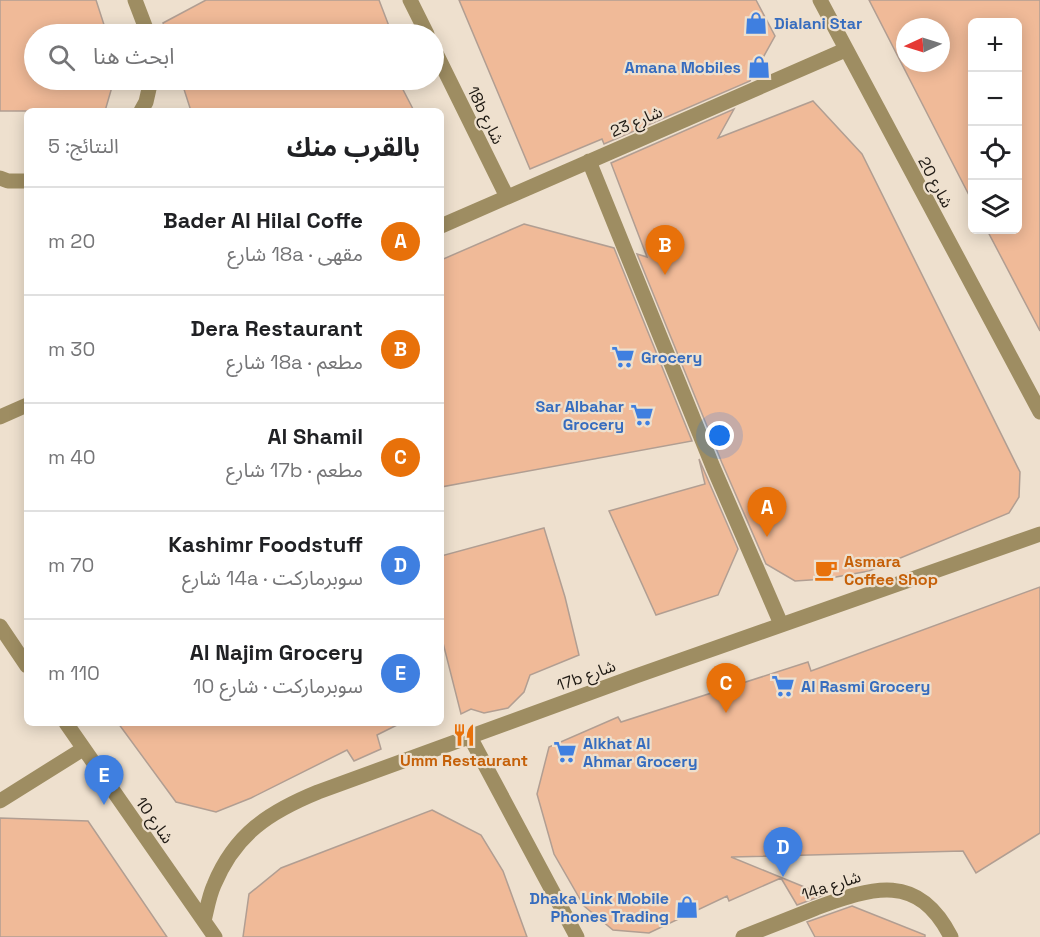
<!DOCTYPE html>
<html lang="ar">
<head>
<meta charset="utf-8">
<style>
	:root { --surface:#fff; --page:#f2f2f2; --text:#202124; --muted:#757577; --line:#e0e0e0; --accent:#d93025 }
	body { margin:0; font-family:"Space Grotesk","Noto Sans Arabic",sans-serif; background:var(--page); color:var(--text); direction:rtl }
	.controls { position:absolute; right:18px; top:18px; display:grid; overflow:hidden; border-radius:9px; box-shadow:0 3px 15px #0003 }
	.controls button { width:54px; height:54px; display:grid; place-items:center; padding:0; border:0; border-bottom:2px solid var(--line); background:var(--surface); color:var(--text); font:30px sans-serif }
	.compass { position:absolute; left:896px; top:18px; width:54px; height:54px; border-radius:50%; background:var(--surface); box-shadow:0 3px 15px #0003; rotate:266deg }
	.you { position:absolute; left:720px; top:436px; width:21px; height:21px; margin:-15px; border:4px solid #fff; border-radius:50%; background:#1a73e8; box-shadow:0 0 0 9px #1a73e833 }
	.badge { display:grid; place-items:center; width:39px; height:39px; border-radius:50%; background:var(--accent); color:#fff; font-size:20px; font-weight:700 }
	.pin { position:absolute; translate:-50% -50px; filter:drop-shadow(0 2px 3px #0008) }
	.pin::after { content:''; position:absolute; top:32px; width:21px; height:18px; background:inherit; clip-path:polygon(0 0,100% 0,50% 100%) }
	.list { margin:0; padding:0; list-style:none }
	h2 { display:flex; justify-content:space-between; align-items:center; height:78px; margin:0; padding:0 24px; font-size:26px }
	h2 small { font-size:20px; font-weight:400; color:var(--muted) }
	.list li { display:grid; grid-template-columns:39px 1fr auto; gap:18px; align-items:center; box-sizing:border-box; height:108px; padding:0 24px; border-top:2px solid var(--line) }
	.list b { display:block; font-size:22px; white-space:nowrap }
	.list p { margin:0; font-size:20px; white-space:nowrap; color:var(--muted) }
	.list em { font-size:20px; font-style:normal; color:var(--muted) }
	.icon { flex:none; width:33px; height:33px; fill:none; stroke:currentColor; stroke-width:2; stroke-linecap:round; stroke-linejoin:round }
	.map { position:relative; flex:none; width:1040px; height:937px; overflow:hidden; direction:ltr }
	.search { position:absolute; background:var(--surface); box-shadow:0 3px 15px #0003; left:24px; top:24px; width:420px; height:66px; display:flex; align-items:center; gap:15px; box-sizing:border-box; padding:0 21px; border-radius:33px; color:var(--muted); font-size:22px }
	.panel { position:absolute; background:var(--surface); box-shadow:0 3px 15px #0003; left:24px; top:108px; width:420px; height:618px; border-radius:9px; direction:rtl }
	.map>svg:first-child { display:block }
	.building { fill:#f0ba98; stroke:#b19e92; stroke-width:1.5; fill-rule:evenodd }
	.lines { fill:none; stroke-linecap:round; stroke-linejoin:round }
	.minor { stroke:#9e8d62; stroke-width:15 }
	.labels { text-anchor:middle; stroke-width:4.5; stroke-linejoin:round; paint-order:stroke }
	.shop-label { font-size:16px; font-weight:bold; fill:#366cbe; stroke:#eee0ce; text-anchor:start }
	.street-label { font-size:16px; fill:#1e1913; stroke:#eee0ce }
	.food-label { font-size:16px; font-weight:bold; fill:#c56008; stroke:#eee0ce; text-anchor:start }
</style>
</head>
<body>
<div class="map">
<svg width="1040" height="937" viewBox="0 0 1040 937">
	<rect width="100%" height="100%" fill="#eee0ce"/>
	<path class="building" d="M0 0H96L107 34H34V80H114L105 111H0Z
		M206 0H379L392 34H166L163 23Z
		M459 0H756L775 36 750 81 604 144 602 139 530 169Z
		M869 0H1040V331L987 230H1017V22H972V201ZM905 27H941V63H905Z
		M181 80H398L414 111H191Z
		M813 101 862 154 1020 472 1019 497 1009 513 869 571 825 579 795 581 766 564 722 463 637 254 647 257 611 163 734 109 718 138Z
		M524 224 614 248 692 441 441 487V260Z
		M699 459 738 549 718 595 656 615 609 511 705 484Z
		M544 528 565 597 579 655 530 675 524 692 508 708 484 713 471 709 461 714 441 635V556Z
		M1040 587V833L976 873 963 851 731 857 824 895 797 905 781 878 729 901 727 896 649 933 613 930 584 906 554 854 537 794 549 747 618 717 621 722 808 662 811 671Z
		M118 723H401L377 735 381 749 354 761 347 750 251 798 216 812 176 802Z
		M432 810 481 835 503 871 527 937H243L249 894 281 868Z
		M0 818 88 821 167 937H0Z
		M852 906 925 935V937H815L807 922Z"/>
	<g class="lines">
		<path class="minor" d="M135 0 148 34
			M410 0 427 34
			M820 0 1040 412
			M434 49 507 197
			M141 111 146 102 151 80
			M589 161 713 467 781 624
			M0 178 8 181H27
			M441 226 845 50
			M0 417 27 405
			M0 626 27 666
			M66 723 215 937
			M470 737 577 937
			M0 801 83 749
			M204 921C207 909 209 896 214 885 235 834 269 812 318 792L636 676 1040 534
			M743 937C767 927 792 918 816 908 873 887 918 872 951 937"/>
	</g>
	<defs>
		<g id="shop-bare" transform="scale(1.8)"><path d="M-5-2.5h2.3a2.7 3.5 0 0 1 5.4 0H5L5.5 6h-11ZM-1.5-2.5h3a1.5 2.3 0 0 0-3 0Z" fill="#3f7fe0" stroke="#eee0ce" stroke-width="2.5" paint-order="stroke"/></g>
		<g id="supermarket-bare" transform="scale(1.8)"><path d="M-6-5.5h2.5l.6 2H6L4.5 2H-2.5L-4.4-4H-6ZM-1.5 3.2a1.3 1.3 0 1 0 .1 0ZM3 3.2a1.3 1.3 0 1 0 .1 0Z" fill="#3f7fe0" stroke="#eee0ce" stroke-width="2.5" paint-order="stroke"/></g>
		<g id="cafe-bare" transform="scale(1.8)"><path d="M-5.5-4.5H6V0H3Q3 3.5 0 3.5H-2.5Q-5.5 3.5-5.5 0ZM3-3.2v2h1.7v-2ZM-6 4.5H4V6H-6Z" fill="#e8710a" stroke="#eee0ce" stroke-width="2.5" paint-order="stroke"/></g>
		<g id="restaurant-bare" transform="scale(1.8)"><path d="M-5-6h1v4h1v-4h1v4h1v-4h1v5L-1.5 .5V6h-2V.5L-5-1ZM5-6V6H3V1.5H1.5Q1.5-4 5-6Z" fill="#e8710a" stroke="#eee0ce" stroke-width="2.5" paint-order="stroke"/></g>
	</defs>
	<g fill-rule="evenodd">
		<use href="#shop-bare" x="756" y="23"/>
		<use href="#shop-bare" x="759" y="67"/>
		<use href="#supermarket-bare" x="623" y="357"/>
		<use href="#supermarket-bare" x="642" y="415"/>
		<use href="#cafe-bare" x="826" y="570"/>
		<use href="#supermarket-bare" x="783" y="686"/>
		<use href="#restaurant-bare" x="464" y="735"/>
		<use href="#supermarket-bare" x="565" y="752"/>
		<use href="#shop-bare" x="687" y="907"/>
	</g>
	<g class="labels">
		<g class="shop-label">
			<text x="774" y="29">Dialani Star</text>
			<text x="741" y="73" text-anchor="end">Amana Mobiles</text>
			<text x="641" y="363">Grocery</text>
			<text x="624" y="412" text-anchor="end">Sar Albahar<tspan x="624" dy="18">Grocery</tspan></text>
			<text x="801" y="692">Al Rasmi Grocery</text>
			<text x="583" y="749">Alkhat Al<tspan x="583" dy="18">Ahmar Grocery</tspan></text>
			<text x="669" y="904" text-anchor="end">Dhaka Link Mobile<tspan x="669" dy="18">Phones Trading</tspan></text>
		</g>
		<g class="street-label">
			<text transform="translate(486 115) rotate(64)" y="6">18b شارع</text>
			<text transform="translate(636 121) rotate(-23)" y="6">شارع 23</text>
			<text transform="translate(936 182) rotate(62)" y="6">شارع 20</text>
			<text transform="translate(586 675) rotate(-20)" y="6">17b شارع</text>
			<text transform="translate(155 820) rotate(55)" y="6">شارع 10</text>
			<text transform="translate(831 885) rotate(-18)" y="6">14a شارع</text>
		</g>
		<g class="food-label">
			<text x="844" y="567">Asmara<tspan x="844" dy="18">Coffee Shop</tspan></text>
			<text x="464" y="766" text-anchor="middle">Umm Restaurant</text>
		</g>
	</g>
</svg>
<div class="controls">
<button>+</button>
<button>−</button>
<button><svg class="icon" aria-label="locate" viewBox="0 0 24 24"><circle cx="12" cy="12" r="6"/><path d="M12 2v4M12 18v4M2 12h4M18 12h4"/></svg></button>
<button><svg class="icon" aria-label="layers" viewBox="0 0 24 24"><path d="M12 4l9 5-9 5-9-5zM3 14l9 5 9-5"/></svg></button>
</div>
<svg class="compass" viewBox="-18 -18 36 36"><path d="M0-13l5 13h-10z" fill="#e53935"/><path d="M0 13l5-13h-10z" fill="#757577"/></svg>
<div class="you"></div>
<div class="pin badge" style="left:767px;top:537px;background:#e8710a">A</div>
<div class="pin badge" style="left:665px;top:275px;background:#e8710a">B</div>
<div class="pin badge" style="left:726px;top:713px;background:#e8710a">C</div>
<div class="pin badge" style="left:783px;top:877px;background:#3f7fe0">D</div>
<div class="pin badge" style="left:104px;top:805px;background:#3f7fe0">E</div>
<div class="search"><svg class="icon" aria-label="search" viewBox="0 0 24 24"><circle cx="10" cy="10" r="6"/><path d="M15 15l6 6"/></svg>ابحث هنا</div>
<section class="panel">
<h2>بالقرب منك<small>النتائج: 5</small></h2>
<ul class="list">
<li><span class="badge" style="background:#e8710a">A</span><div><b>Bader Al Hilal Coffe</b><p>مقهى · 18a شارع</p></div><em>20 m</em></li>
<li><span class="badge" style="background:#e8710a">B</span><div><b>Dera Restaurant</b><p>مطعم · 18a شارع</p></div><em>30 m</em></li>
<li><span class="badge" style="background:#e8710a">C</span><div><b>Al Shamil</b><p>مطعم · 17b شارع</p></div><em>40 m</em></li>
<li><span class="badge" style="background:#3f7fe0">D</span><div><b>Kashimr Foodstuff</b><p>سوبرماركت · 14a شارع</p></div><em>70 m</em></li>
<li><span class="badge" style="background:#3f7fe0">E</span><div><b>Al Najim Grocery</b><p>سوبرماركت · شارع 10</p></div><em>110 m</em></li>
</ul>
</section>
</div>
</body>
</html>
